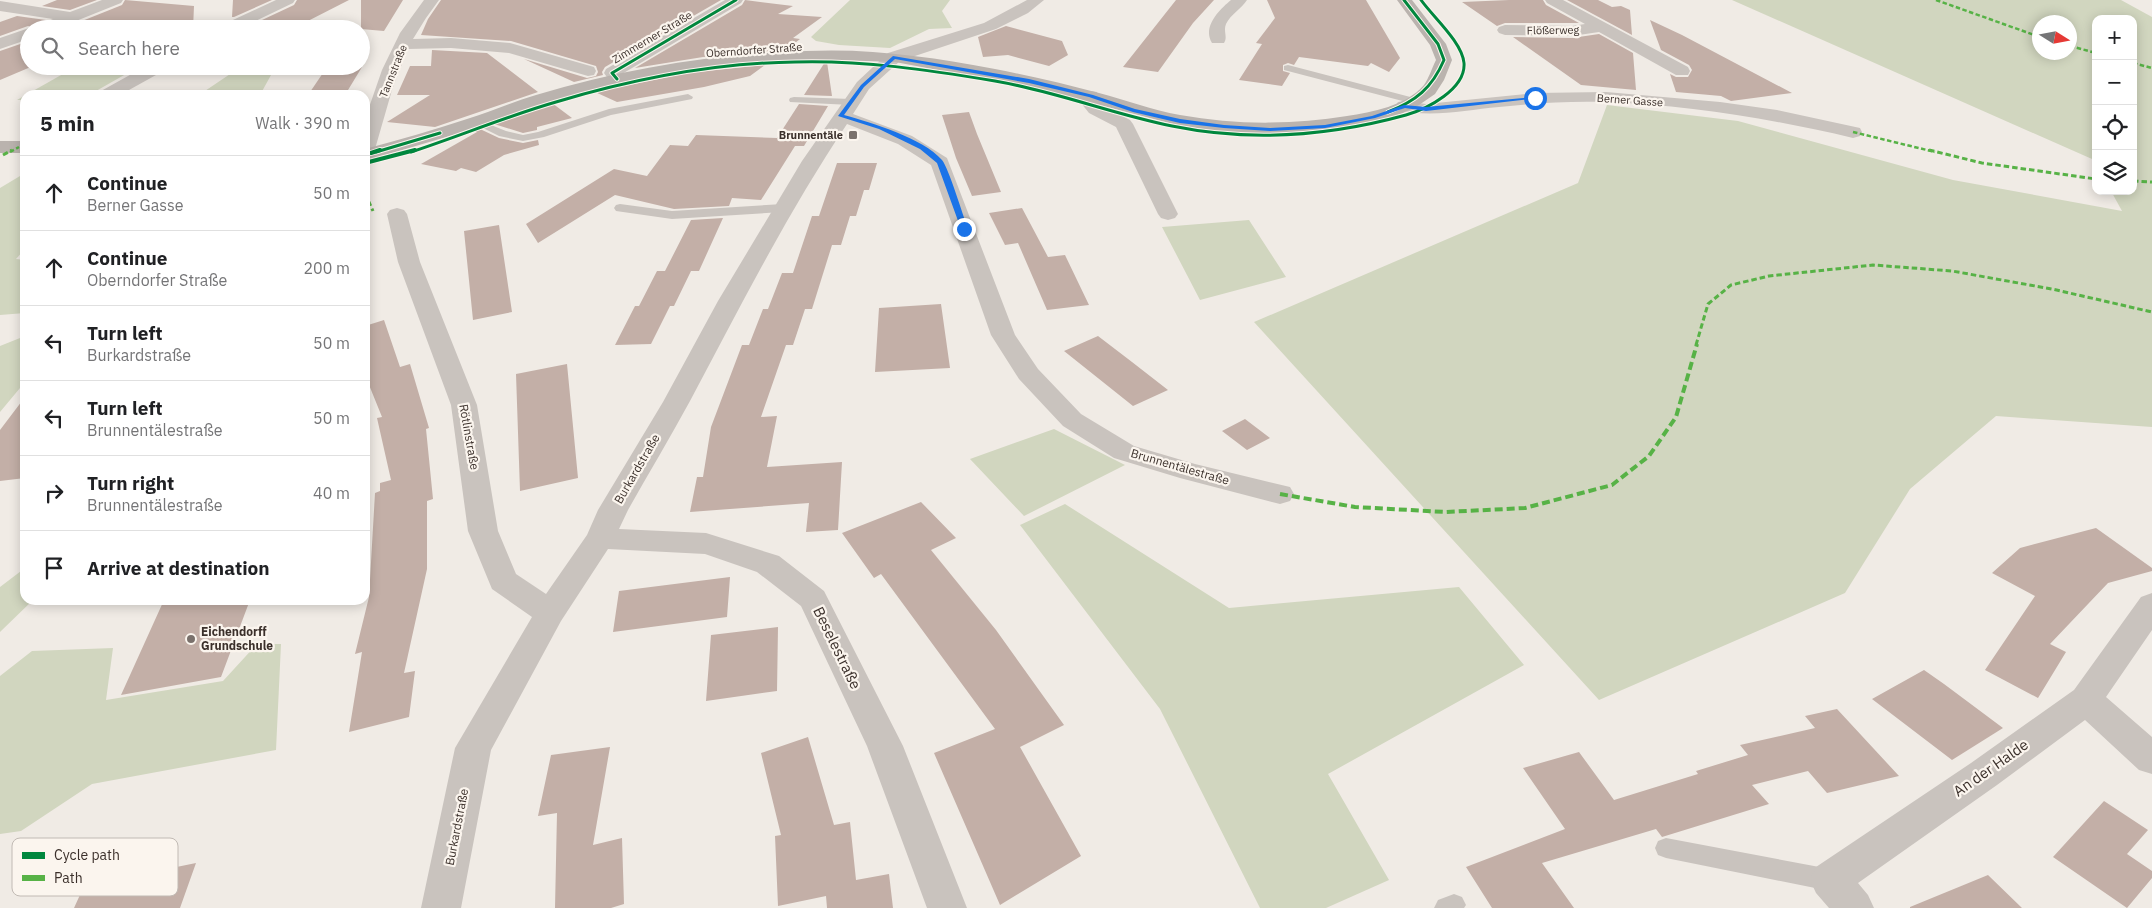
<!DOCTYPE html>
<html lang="en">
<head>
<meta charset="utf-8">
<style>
	:root { --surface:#fff; --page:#f2f2f2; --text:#202124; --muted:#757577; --line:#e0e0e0 }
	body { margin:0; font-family:"IBM Plex Sans",sans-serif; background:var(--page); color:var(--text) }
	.controls { position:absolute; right:15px; top:15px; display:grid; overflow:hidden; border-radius:10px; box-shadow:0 2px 12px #0003 }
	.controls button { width:45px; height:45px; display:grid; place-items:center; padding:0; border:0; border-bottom:1px solid var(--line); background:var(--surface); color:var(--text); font:25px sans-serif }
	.compass { position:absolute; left:2032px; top:15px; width:45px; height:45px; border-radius:50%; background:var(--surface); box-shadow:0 2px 12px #0003; rotate:101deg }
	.stop { position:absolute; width:15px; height:15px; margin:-11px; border:4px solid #1a73e8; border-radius:50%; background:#fff }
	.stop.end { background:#1a73e8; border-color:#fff; box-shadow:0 1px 5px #0008 }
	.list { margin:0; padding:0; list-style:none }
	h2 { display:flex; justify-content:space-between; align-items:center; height:65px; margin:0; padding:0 20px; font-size:21px }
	h2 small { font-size:16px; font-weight:400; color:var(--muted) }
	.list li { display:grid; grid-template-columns:32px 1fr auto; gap:15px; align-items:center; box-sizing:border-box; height:75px; padding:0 20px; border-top:1px solid var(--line) }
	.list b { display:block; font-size:19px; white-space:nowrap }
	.list p { margin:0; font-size:16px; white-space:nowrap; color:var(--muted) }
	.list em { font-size:16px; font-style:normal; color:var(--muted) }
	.icon { flex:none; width:28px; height:28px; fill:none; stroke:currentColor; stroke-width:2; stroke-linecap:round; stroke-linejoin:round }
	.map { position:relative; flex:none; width:2152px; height:908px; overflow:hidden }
	.search { position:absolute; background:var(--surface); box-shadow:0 2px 12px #0003; left:20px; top:20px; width:350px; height:55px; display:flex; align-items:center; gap:12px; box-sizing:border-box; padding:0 18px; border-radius:28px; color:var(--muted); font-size:19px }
	.panel { position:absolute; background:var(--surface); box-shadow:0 2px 12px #0003; left:20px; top:90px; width:350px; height:515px; border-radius:15px }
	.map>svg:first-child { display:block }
	.green { fill:#d1d6bf; fill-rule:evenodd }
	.building { fill:#c3afa7 }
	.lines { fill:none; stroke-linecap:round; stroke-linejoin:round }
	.lane { fill:#c9c3be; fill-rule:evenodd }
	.street { fill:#c9c3be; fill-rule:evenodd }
	.secondary { fill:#bab3ae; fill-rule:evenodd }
	.quiet-far2 { stroke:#57b246; stroke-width:2.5; stroke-dasharray:4.5 2.5; stroke-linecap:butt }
	.quiet-far1 { stroke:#57b246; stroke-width:3; stroke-dasharray:5.5 3; stroke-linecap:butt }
	.quiet { stroke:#57b246; stroke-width:4; stroke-dasharray:8 4; stroke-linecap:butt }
	.cycleway-far1-casing { stroke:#fbf5ee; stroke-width:5 }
	.cycleway-casing { stroke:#fbf5ee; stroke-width:6 }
	.cycleway-far1 { stroke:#00873e; stroke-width:3 }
	.cycleway { stroke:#00873e; stroke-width:4 }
	.route { fill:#1a73e8 }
	.poi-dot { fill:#7a716c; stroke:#fbf5ee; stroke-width:2 }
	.labels { text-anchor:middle; stroke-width:4.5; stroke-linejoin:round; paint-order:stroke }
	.far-street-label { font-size:11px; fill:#3b302b; stroke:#fbf5ee }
	.far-poi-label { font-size:11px; font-weight:bold; fill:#3b302b; stroke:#fbf5ee; text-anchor:end }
	.street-label { font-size:12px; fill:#3b302b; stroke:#fbf5ee }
	.poi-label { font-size:12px; font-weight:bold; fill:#3b302b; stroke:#fbf5ee; text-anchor:start }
	.near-street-label { font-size:15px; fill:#3b302b; stroke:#fbf5ee }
	.key { fill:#fbf5ee; stroke:#c1bab4; stroke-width:1 }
	.key-label { font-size:14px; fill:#3b302b }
</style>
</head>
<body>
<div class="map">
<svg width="2152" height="908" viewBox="0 0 2152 908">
	<rect width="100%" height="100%" fill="#f0ebe5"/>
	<path class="green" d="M850 0H950L942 11 952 28 929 29 890 48 839 45 816 41 811 37Z
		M1732 0H2121L2152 17V427L1996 416 1910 489 1845 593 1599 700 1254 322 1578 183 1607 105 1738 121 1953 180 2122 211 2111 191H2133V19H2096V165L2092 159ZM2040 22H2070V52H2040Z
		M77 66H140L89 95H25V100H17Z
		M242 66H276L260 95H199Z
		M25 173V249L16 259 25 260V313L0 315V188Z
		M1249 220 1286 277 1200 300 1162 227Z
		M25 336V382L0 412V346Z
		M1054 429 1125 465 1024 516 970 459Z
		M1065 504 1229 608 1459 587 1524 665 1328 774 1389 880 1326 908H1260L1160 709 1020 525Z
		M25 568V600H33L0 632V587Z
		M257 644H281L276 750 92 784 21 831 0 834V676L32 651 113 648 106 700 223 681Z"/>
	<path class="building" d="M57 0H97L70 10 42 6Z
		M125 0 194 6 193 29H62L122 5Z
		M233 0H272L234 17H232Z
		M297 0H349L302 24 262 20 294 5Z
		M361 0H403L384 31 361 29Z
		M441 0H721L605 67 602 72 603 75 574 82 524 59 587 78 596 76 598 72 596 66 511 41 421 35 428 19Z
		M745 0 793 6 778 14 822 17 793 38 800 39 786 50 703 57 635 68 742 5Z
		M1176 0H1214L1193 23 1158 72 1123 67Z
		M1267 0H1366L1400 58 1389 72 1371 63 1368 66 1299 57 1294 65 1288 63 1283 65V71L1290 73 1282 86 1239 80 1262 44 1256 43 1275 18Z
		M1509 0H1543L1546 5 1579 23H1505L1497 26 1462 2Z
		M1567 0H1598L1612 7 1621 6 1630 10 1632 35Z
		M17 16 46 20 34 24 32 27 28 26 0 36V22Z
		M1650 20 1682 35 1792 93 1731 101 1721 96 1676 92 1670 74 1676 77H1688L1692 70 1689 65 1661 50Z
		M1006 26 1062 41 1068 55 1049 66 1008 55 983 57 978 37Z
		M1599 34 1633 53 1636 90 1581 85 1513 37 1572 38Z
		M29 41V66H33L0 80V51Z
		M432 50 487 53 538 92 435 127 387 122 430 95H397L410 66H431Z
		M825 62H827L832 96 804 95Z
		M765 65 750 76 704 87 617 102 595 92 688 73Z
		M362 67 345 95H308L325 70Z
		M552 103 572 118 537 127V130L523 133 494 124Z
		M799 104 828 106 804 146H795L761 200 732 198 729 206 674 209 615 195 538 243 526 224 614 169 647 176 670 145 688 146 696 135 777 138Z
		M969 112 977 134 1001 192 972 196 956 158 942 115Z
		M480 129 499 138 523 143 538 140 539 145 504 155 476 172 461 168 456 171 421 164 477 132 472 131Z
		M837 163H877L869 190H864L856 216H850L841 245H832L812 309H805L793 345H786L761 417 777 416 767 467 842 462 838 530 806 532 809 503 690 512 697 477H703L711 427 742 345H749L763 309H768L782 273H793L812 216H819Z
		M1022 208 1048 257 1065 255 1089 305 1047 310 1018 243 1005 245 989 213Z
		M723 218 699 271H691L674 306H670L651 344 615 345 635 306H639L657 271H665L691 220Z
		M499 225 512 312 473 320 464 231Z
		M941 304 950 368 875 372 879 308Z
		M384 320 400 367 410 364 429 428 426 429 433 499 427 501V569L404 673 415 671 409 717 349 732 362 652 355 654 369 597 375 493 380 491V483L391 480 377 418 382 417 365 375V326Z
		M1098 336 1132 362 1168 390 1133 406 1064 351Z
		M567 364 578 478 520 491 516 374Z
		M25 397V478L0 481V430Z
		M1245 419 1270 438 1247 450 1222 431Z
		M921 502 956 538 931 550 996 630 1064 725 1020 747 1081 856 1000 905 934 753 995 729 881 574 874 578 842 533Z
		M2096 528 2152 568V571L2108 583 2050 644 2066 652 2038 698 1985 670 2035 596 1992 573 2020 548Z
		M730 577 727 617 613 632 619 591Z
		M164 600H250L221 677 121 695Z
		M778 627 777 691 706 701 711 635Z
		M1924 670 1944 684 2003 728 1952 760 1872 699Z
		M1837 709 1899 776 1827 793 1808 771 1752 785 1769 804 1662 837 1656 829 1542 863 1574 908H1492L1466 867 1565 829 1523 768 1579 752 1614 800 1698 774 1696 771 1748 755 1740 745 1815 728 1805 716Z
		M808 737 834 825 850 822 856 880 889 874 893 908H827L826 896 778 906 775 836 781 835 761 753Z
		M610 747 593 845 622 838 624 904 611 908H555L557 813 538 816 551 755Z
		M2104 801 2148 830 2127 854 2152 871V878L2127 908 2053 857Z
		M196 863 180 908H74L84 886Z
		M1988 875 2022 908H1910V907Z"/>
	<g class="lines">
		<path class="lane" d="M1288 65 1418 99 1419 101 1414 104 1284 70V66Z
			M688 94 693 97 692 99 611 115 544 137 523 141 499 136 471 122 476 119 506 131 523 135 538 132 609 109Z
			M794 97 851 99 856 102 851 105 790 102 789 100 790 98Z
			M620 204 672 211 783 204 789 208 783 212 672 219 616 211 614 208 616 205Z
			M1666 838 1830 869 1838 872 1842 880 1838 888 1830 891 1666 858 1658 855 1655 848 1658 841Z
			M1454 894 1462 897 1466 905 1464 908H1434L1438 900Z"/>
		<path class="street" d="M102 0H123L121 3 56 29H33L35 26 53 19 0 11V1L70 12Z
			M276 0H295L293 3 239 29H218L220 26Z
			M424 0H439L426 18 413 39 451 38 510 43 594 67 596 71 594 75 588 76 509 53 451 48 408 49 392 90 375 149 372 153 365 155V119L382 70 400 33Z
			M725 0H743L741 3 622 74 626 79 623 83H611L604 73 606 69Z
			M1027 0H1044L1028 13 996 29 900 61 869 89 853 114 912 136 947 158 1015 335 1038 369 1081 414 1134 446 1195 464 1290 487 1294 494 1290 501 1280 504 1180 478 1114 458 1063 426 1019 379 991 335 931 165 898 144 847 124C788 212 740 307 690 401 670 438 648 474 628 510L619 529 706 533 779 556 824 591 903 746 967 908H927L867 746 801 606 757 572 705 554 608 549 561 621 491 750 461 908H421L455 748 532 617 492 589 468 531 451 405 398 262 387 214 390 210 397 208 404 210 407 214 420 262 477 405 498 531 516 574 546 594 587 535 598 510 663 402 718 301 802 161 857 82 888 53 984 23Z
			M1231 0H1247C1241 9 1231 14 1226 24 1223 31 1228 37 1224 43H1212C1202 27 1219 10 1231 0Z
			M1545 0H1563L1688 67 1690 71 1688 75H1676L1599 32 1572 36 1505 35 1499 33 1497 30 1499 27 1505 25 1572 26 1585 24 1547 3Z
			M29 28 31 29H29V39L0 49V38Z
			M146 66H167L165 70 120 95H98L101 91Z
			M1091 91 1097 92 1101 105 1130 120 1133 124 1178 214 1175 218 1168 220 1161 218 1158 214 1116 127 1089 113 1081 103 1085 92Z
			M1606 92 1720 102 1777 110 1860 128 1862 132 1860 136 1853 138C1772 119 1689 105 1605 102 1570 101 1535 103 1499 107 1466 110 1431 118 1398 110L1395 106 1398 102 1404 101 1426 104 1535 93Z
			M2152 593V630L2106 697 2152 737V774L2139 770 2085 720 1997 785 1858 883 1868 895 1874 908H1829L1816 893 1810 880 1816 867 1971 763 2074 690 2141 597Z"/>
		<path class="secondary" d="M1397 0H1412L1446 44 1452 60 1444 80 1435 94 1419 105 1401 114 1366 124 1335 129 1267 134 1222 132 1177 125 1034 88 895 62 836 60 748 64 688 71 602 88 549 102 480 127 365 161V149C399 140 434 130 467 119 490 112 512 102 536 95 624 68 714 54 806 51 871 48 932 57 995 69 1030 76 1065 84 1099 93 1126 100 1152 110 1180 115 1235 125 1291 125 1347 116 1372 112 1406 106 1424 85 1429 78 1432 68 1436 60L1430 45Z
			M0 141H25V153H0Z"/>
		<path class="quiet-far2" d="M1936 0 2040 37
			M2070 46 2096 53
			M2133 63 2152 68
			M1853 132 1935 152
			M10 152 19 147"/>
		<path class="quiet-far1" d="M1929 150 1982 163 2096 179
			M3 155 12 150
			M2133 181 2152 182
			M365 193 373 211
			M1696 345 1708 304 1731 285 1769 276 1873 265 1952 271 2052 289 2152 312"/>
		<path class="quiet" d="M1280 494 1355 507 1446 512 1525 508 1612 485 1649 456 1676 417 1697 344"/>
		<g class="cycleway-far1-casing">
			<path id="cycleway-far1" d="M617 79 612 73 736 0
				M1388 112C1416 101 1432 88 1444 60L1438 44 1404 0
				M376 152 440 133
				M411 152C460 136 507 116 556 102 633 79 714 63 795 62 862 60 929 70 995 81 1055 91 1112 114 1172 126 1250 142 1330 136 1406 115 1427 109 1466 89 1464 63 1462 42 1433 17 1421 0"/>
		</g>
		<g class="cycleway-casing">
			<path id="cycleway" d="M371 153 380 150
				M365 163 415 150"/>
		</g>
		<use href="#cycleway-far1" class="cycleway-far1"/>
		<use href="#cycleway" class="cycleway"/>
	</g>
	<path class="route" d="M893 56 1029 79 1093 95 1135 109 1180 119 1224 125 1270 128 1325 125 1372 116 1404 105 1426 107 1535 97 1538 98 1426 111 1405 108 1375 118 1325 128 1270 131 1224 128 1180 123 1133 112 1089 97 1029 83 895 59 864 87 844 115C872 123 923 138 942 160 949 169 963 216 968 229L964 231 961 229 937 163 920 149 879 129 838 116 861 85Z"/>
	<g class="poi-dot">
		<rect x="848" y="130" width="10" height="10" rx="2.5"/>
		<circle cx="191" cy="639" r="5"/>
	</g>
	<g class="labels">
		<g class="far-street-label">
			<text transform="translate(1553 30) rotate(-1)" y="4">Flößerweg</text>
			<text transform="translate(652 37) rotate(-31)" y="4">Zimmerner Straße</text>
			<text transform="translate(754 50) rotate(-4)" y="4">Oberndorfer Straße</text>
			<text transform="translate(393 71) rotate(-68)" y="4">Tannstraße</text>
			<text transform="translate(1630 100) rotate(4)" y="4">Berner Gasse</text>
		</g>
		<g class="far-poi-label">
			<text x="843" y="139">Brunnentäle</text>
		</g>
		<g class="street-label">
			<text transform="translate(469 437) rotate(80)" y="4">Rötlinstraße</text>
			<text transform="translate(1180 467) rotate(16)" y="4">Brunnentälestraße</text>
			<text transform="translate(637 469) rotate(-60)" y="4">Burkardstraße</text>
			<text transform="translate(457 827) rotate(-79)" y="4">Burkardstraße</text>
		</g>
		<g class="poi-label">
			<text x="201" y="636">Eichendorff<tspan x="201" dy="14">Grundschule</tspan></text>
		</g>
		<g class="near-street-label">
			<text transform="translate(837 648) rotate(64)" y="5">Beselestraße</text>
			<text transform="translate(1991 768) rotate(-35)" y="5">An der Halde</text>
		</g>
	</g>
	<rect x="12" y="838" width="166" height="58" rx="8" class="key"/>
	<rect x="22" y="852" width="23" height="7" fill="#00873e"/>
	<rect x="22" y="875" width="23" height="6" fill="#57b246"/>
	<g class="key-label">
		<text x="54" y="860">Cycle path</text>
		<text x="54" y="883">Path</text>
	</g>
</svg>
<div class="controls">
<button>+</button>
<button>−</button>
<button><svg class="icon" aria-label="locate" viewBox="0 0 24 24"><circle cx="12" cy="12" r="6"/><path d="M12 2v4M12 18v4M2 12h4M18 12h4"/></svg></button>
<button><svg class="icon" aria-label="layers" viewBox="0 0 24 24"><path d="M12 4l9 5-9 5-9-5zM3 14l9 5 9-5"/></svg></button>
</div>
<svg class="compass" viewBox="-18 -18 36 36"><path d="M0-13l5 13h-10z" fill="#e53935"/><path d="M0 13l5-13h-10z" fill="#757577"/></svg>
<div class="stop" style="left:1535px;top:98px"></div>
<div class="stop end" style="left:964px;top:229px"></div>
<div class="search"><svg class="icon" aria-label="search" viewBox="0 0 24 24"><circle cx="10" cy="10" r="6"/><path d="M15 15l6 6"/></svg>Search here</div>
<section class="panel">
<h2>5 min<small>Walk · 390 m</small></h2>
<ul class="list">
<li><svg class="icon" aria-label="ahead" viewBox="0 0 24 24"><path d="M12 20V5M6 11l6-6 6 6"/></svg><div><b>Continue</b><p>Berner Gasse</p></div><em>50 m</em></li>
<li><svg class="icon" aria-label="ahead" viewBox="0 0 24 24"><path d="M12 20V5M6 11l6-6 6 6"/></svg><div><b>Continue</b><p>Oberndorfer Straße</p></div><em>200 m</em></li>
<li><svg class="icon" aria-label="left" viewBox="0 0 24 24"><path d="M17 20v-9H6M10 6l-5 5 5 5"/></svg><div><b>Turn left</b><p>Burkardstraße</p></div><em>50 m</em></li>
<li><svg class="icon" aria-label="left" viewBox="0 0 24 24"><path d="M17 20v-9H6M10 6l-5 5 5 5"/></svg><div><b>Turn left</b><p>Brunnentälestraße</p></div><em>50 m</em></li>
<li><svg class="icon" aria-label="right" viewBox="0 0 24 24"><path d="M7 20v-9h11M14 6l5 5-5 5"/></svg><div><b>Turn right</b><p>Brunnentälestraße</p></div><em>40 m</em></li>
<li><svg class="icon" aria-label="arrive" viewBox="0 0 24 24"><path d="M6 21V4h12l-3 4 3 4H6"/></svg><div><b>Arrive at destination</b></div></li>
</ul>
</section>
</div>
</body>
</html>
